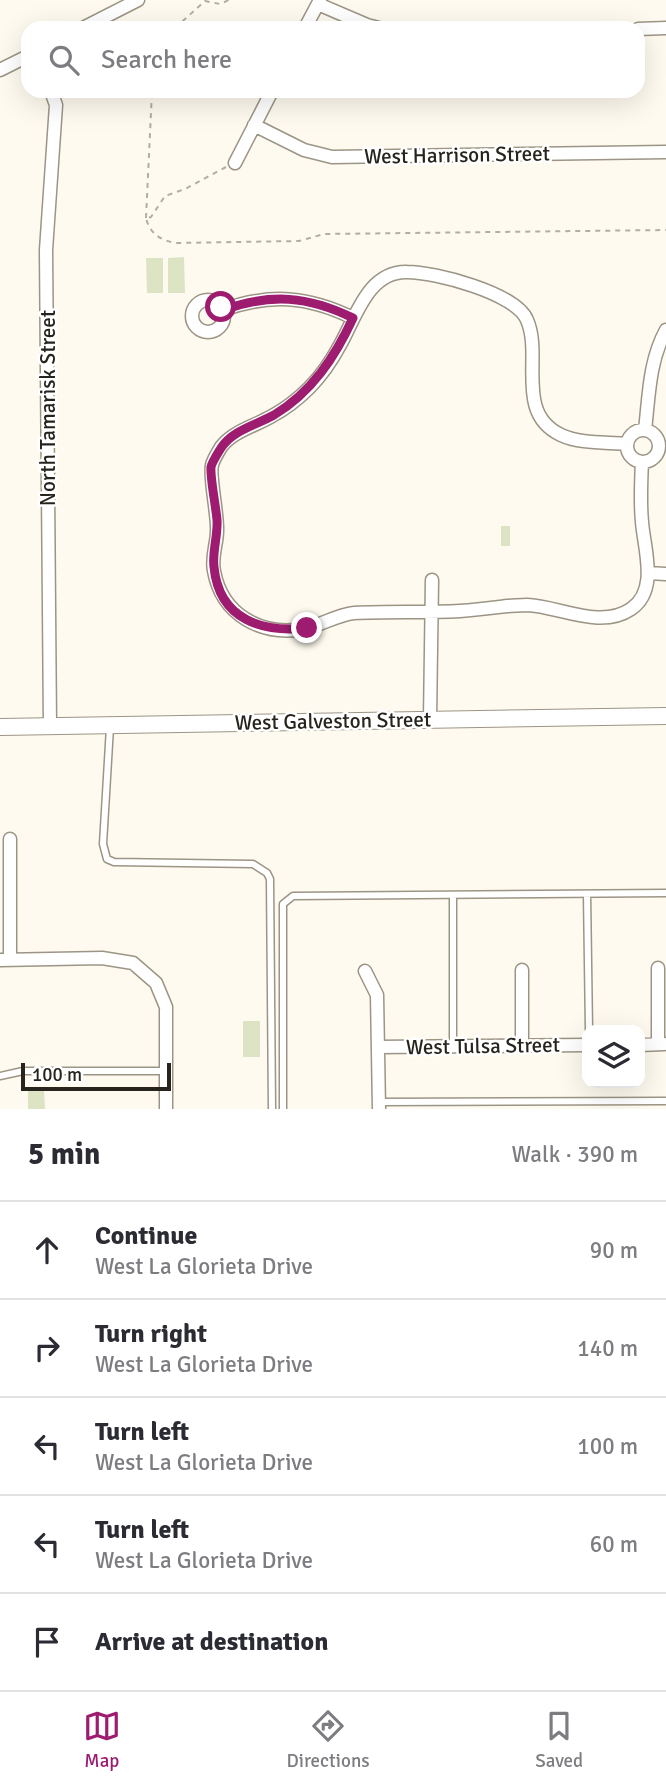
<!DOCTYPE html>
<html lang="en">
<head>
<meta charset="utf-8">
<style>
	:root { --surface:#fff; --page:#f7f7f7; --text:#2b2b33; --muted:#7c7c81; --line:#e1e1e2; --accent:#9d1c70 }
	body { margin:0; font-family:Signika,sans-serif; background:var(--page); color:var(--text) }
	.controls { position:absolute; right:21px; bottom:21px; display:grid; overflow:hidden; border-radius:14px; box-shadow:0 7px 28px #0002 }
	.controls button { width:63px; height:63px; display:grid; place-items:center; padding:0; border:0; border-bottom:2px solid var(--line); background:var(--surface); color:var(--text); font:35px sans-serif }
	.scale { position:absolute; left:21px; bottom:18px; width:150px; box-sizing:border-box; padding-left:7px; border:4px solid #26241d; border-top:0; font-size:19px; line-height:24px; white-space:nowrap; color:#26241d; -webkit-text-stroke:5px #fff; paint-order:stroke }
	.stop { position:absolute; width:21px; height:21px; margin:-16px; border:5px solid #9d1c70; border-radius:50%; background:#fff }
	.stop.end { background:#9d1c70; border-color:#fff; box-shadow:0 2px 7px #0008 }
	.list { margin:0; padding:0; list-style:none }
	h2 { display:flex; justify-content:space-between; align-items:center; height:91px; margin:0; padding:0 28px; font-size:30px }
	h2 small { font-size:23px; font-weight:400; color:var(--muted) }
	.list li { display:grid; grid-template-columns:46px 1fr auto; gap:21px; align-items:center; box-sizing:border-box; height:98px; padding:0 28px; border-top:2px solid var(--line) }
	.list b { display:block; font-size:26px; white-space:nowrap }
	.list p { margin:0; font-size:23px; white-space:nowrap; color:var(--muted) }
	.list em { font-size:23px; font-style:normal; color:var(--muted) }
	.icon { flex:none; width:38px; height:38px; fill:none; stroke:currentColor; stroke-width:2; stroke-linecap:round; stroke-linejoin:round }
	.map { position:relative; flex:none; width:666px; height:1109px; overflow:hidden }
	.search { position:absolute; background:var(--surface); box-shadow:0 7px 28px #0002; left:21px; right:21px; top:21px; height:77px; display:flex; align-items:center; gap:18px; box-sizing:border-box; padding:0 24px; border-radius:21px; color:var(--muted); font-size:26px }
	.sheet { height:581px; background:var(--surface) }
	nav { display:flex; justify-content:space-around; align-items:center; box-sizing:border-box; height:98px; border-top:2px solid var(--line); background:var(--surface); font-size:19px; color:var(--muted) }
	nav a { display:grid; justify-items:center; gap:4px }
	nav .on { color:var(--accent) }
	.map>svg:first-child { display:block }
	.pitch { fill:#dde4c4 }
	.lines { fill:none; stroke-linecap:round; stroke-linejoin:round }
	.service-casing { stroke:#9c9585; stroke-width:9 }
	.minor-casing { stroke:#9c9585; stroke-width:15 }
	.tertiary-casing { stroke:#9c9585; stroke-width:18 }
	.path { stroke:#b1aea4; stroke-width:2; stroke-dasharray:5 5; stroke-linecap:butt }
	.service { stroke:#fff; stroke-width:6 }
	.minor { stroke:#fff; stroke-width:12 }
	.tertiary { stroke:#fff; stroke-width:16 }
	.route { stroke:#9d1c70; stroke-width:9 }
	.labels { text-anchor:middle; stroke-width:5; stroke-linejoin:round; paint-order:stroke }
	.street-label { font-size:21px; fill:#26241d; stroke:#fff }
</style>
</head>
<body>
<div class="map">
<svg width="666" height="1109" viewBox="0 0 666 1109">
	<rect width="100%" height="100%" fill="#fefaef"/>
	<path class="pitch" d="M184 257 185 293H168V258Z
		M146 258H163V293H147Z
		M501 526H510V546H501Z
		M243 1021H260V1057H243Z
		M28 1089H44L45 1109H28Z"/>
	<g class="lines">
		<g class="service-casing">
			<path id="service" d="M110 727 103 844 107 859 114 862 253 864 267 873 270 879 272 1109
				M587 894 589 1030
				M453 1047V896
				M0 1076 23 1071H166
				M379 1102 666 1101
				M283 1109V904L293 896 666 893"/>
		</g>
		<g class="minor-casing">
			<path id="minor" d="M318 4 367 25 379 28
				M83 28 138 0
				M305 28 320 0
				M638 29 666 28
				M0 70 28 56
				M254 125 304 150 332 157 666 152
				M235 163 272 91
				M192 316a16 16 0 1 1 32 0a16 16 0 1 1-32 0Z
				M223 310C270 293 308 296 353 318
				M645 430C649 396 649 361 666 330
				M627 446a16 16 0 1 1 32 0a16 16 0 1 1-32 0Z
				M627 444C607 442 580 444 561 435 514 413 543 356 527 320 516 293 435 272 407 272 368 271 356 317 340 345 332 360 321 376 309 388 298 399 285 409 272 416 255 426 233 431 221 447 218 452 213 460 212 465 209 476 218 515 217 531 217 544 211 557 214 571 222 615 261 636 303 629 320 626 336 615 354 613 389 611 425 613 460 611 476 610 491 608 507 606 513 606 520 605 527 605 559 606 600 630 631 609 659 590 644 549 642 522 640 502 641 482 642 462
				M648 573 666 574
				M430 719 432 580
				M50 727 46 250 56 105 51 91
				M10 839V959
				M0 960 102 958 133 963 156 983 166 1007V1109
				M658 968V1044
				M522 970V1046
				M365 971 377 995 379 1109
				M640 1045 664 1044
				M378 1047 587 1045"/>
		</g>
		<g class="tertiary-casing">
			<path id="tertiary" d="M0 727 666 716"/>
		</g>
		<path class="path" d="M175 28 205 1 220 4 229 0
			M226 167 185 189 165 196 151 217 146 218C150 234 161 241 177 243L299 241 324 234 666 230
			M146 218 152 91"/>
		<use href="#service" class="service"/>
		<use href="#minor" class="minor"/>
		<use href="#tertiary" class="tertiary"/>
	</g>
	<g class="lines">
		<path class="route" d="M221 307 223 310C271 293 308 296 353 318 335 357 312 392 274 415 256 425 233 430 221 448 218 453 212 462 211 467 210 478 216 507 217 520 218 536 212 552 214 567 219 620 263 633 307 628"/>
	</g>
	<g class="labels">
		<g class="street-label">
			<text transform="translate(457 155) rotate(-1)" y="7">West Harrison Street</text>
			<text transform="translate(48 408) rotate(-90)" y="7">North Tamarisk Street</text>
			<text transform="translate(333 721) rotate(-1)" y="7">West Galveston Street</text>
			<text transform="translate(483 1046) rotate(-1)" y="7">West Tulsa Street</text>
		</g>
	</g>
</svg>
<div class="controls">
<button><svg class="icon" aria-label="layers" viewBox="0 0 24 24"><path d="M12 4l9 5-9 5-9-5zM3 14l9 5 9-5"/></svg></button>
</div>
<div class="scale">100 m</div>
<div class="stop" style="left:221px;top:307px"></div>
<div class="stop end" style="left:307px;top:628px"></div>
<div class="search"><svg class="icon" aria-label="search" viewBox="0 0 24 24"><circle cx="10" cy="10" r="6"/><path d="M15 15l6 6"/></svg>Search here</div>
</div>
<section class="sheet">
<h2>5 min<small>Walk · 390 m</small></h2>
<ul class="list">
<li><svg class="icon" aria-label="ahead" viewBox="0 0 24 24"><path d="M12 20V5M6 11l6-6 6 6"/></svg><div><b>Continue</b><p>West La Glorieta Drive</p></div><em>90 m</em></li>
<li><svg class="icon" aria-label="right" viewBox="0 0 24 24"><path d="M7 20v-9h11M14 6l5 5-5 5"/></svg><div><b>Turn right</b><p>West La Glorieta Drive</p></div><em>140 m</em></li>
<li><svg class="icon" aria-label="left" viewBox="0 0 24 24"><path d="M17 20v-9H6M10 6l-5 5 5 5"/></svg><div><b>Turn left</b><p>West La Glorieta Drive</p></div><em>100 m</em></li>
<li><svg class="icon" aria-label="left" viewBox="0 0 24 24"><path d="M17 20v-9H6M10 6l-5 5 5 5"/></svg><div><b>Turn left</b><p>West La Glorieta Drive</p></div><em>60 m</em></li>
<li><svg class="icon" aria-label="arrive" viewBox="0 0 24 24"><path d="M6 21V4h12l-3 4 3 4H6"/></svg><div><b>Arrive at destination</b></div></li>
</ul>
</section>
<nav>
<a class="on"><svg class="icon" aria-label="map" viewBox="0 0 24 24"><path d="M3 6l6-2 6 2 6-2v14l-6 2-6-2-6 2zM9 4v14M15 6v14"/></svg>Map</a>
<a><svg class="icon" aria-label="directions" viewBox="0 0 24 24"><path d="M12 3l9 9-9 9-9-9zM9 14v-3h6M13 9l2 2-2 2"/></svg>Directions</a>
<a><svg class="icon" aria-label="saved" viewBox="0 0 24 24"><path d="M7 4h10v16l-5-4-5 4z"/></svg>Saved</a>
</nav>
</body>
</html>
